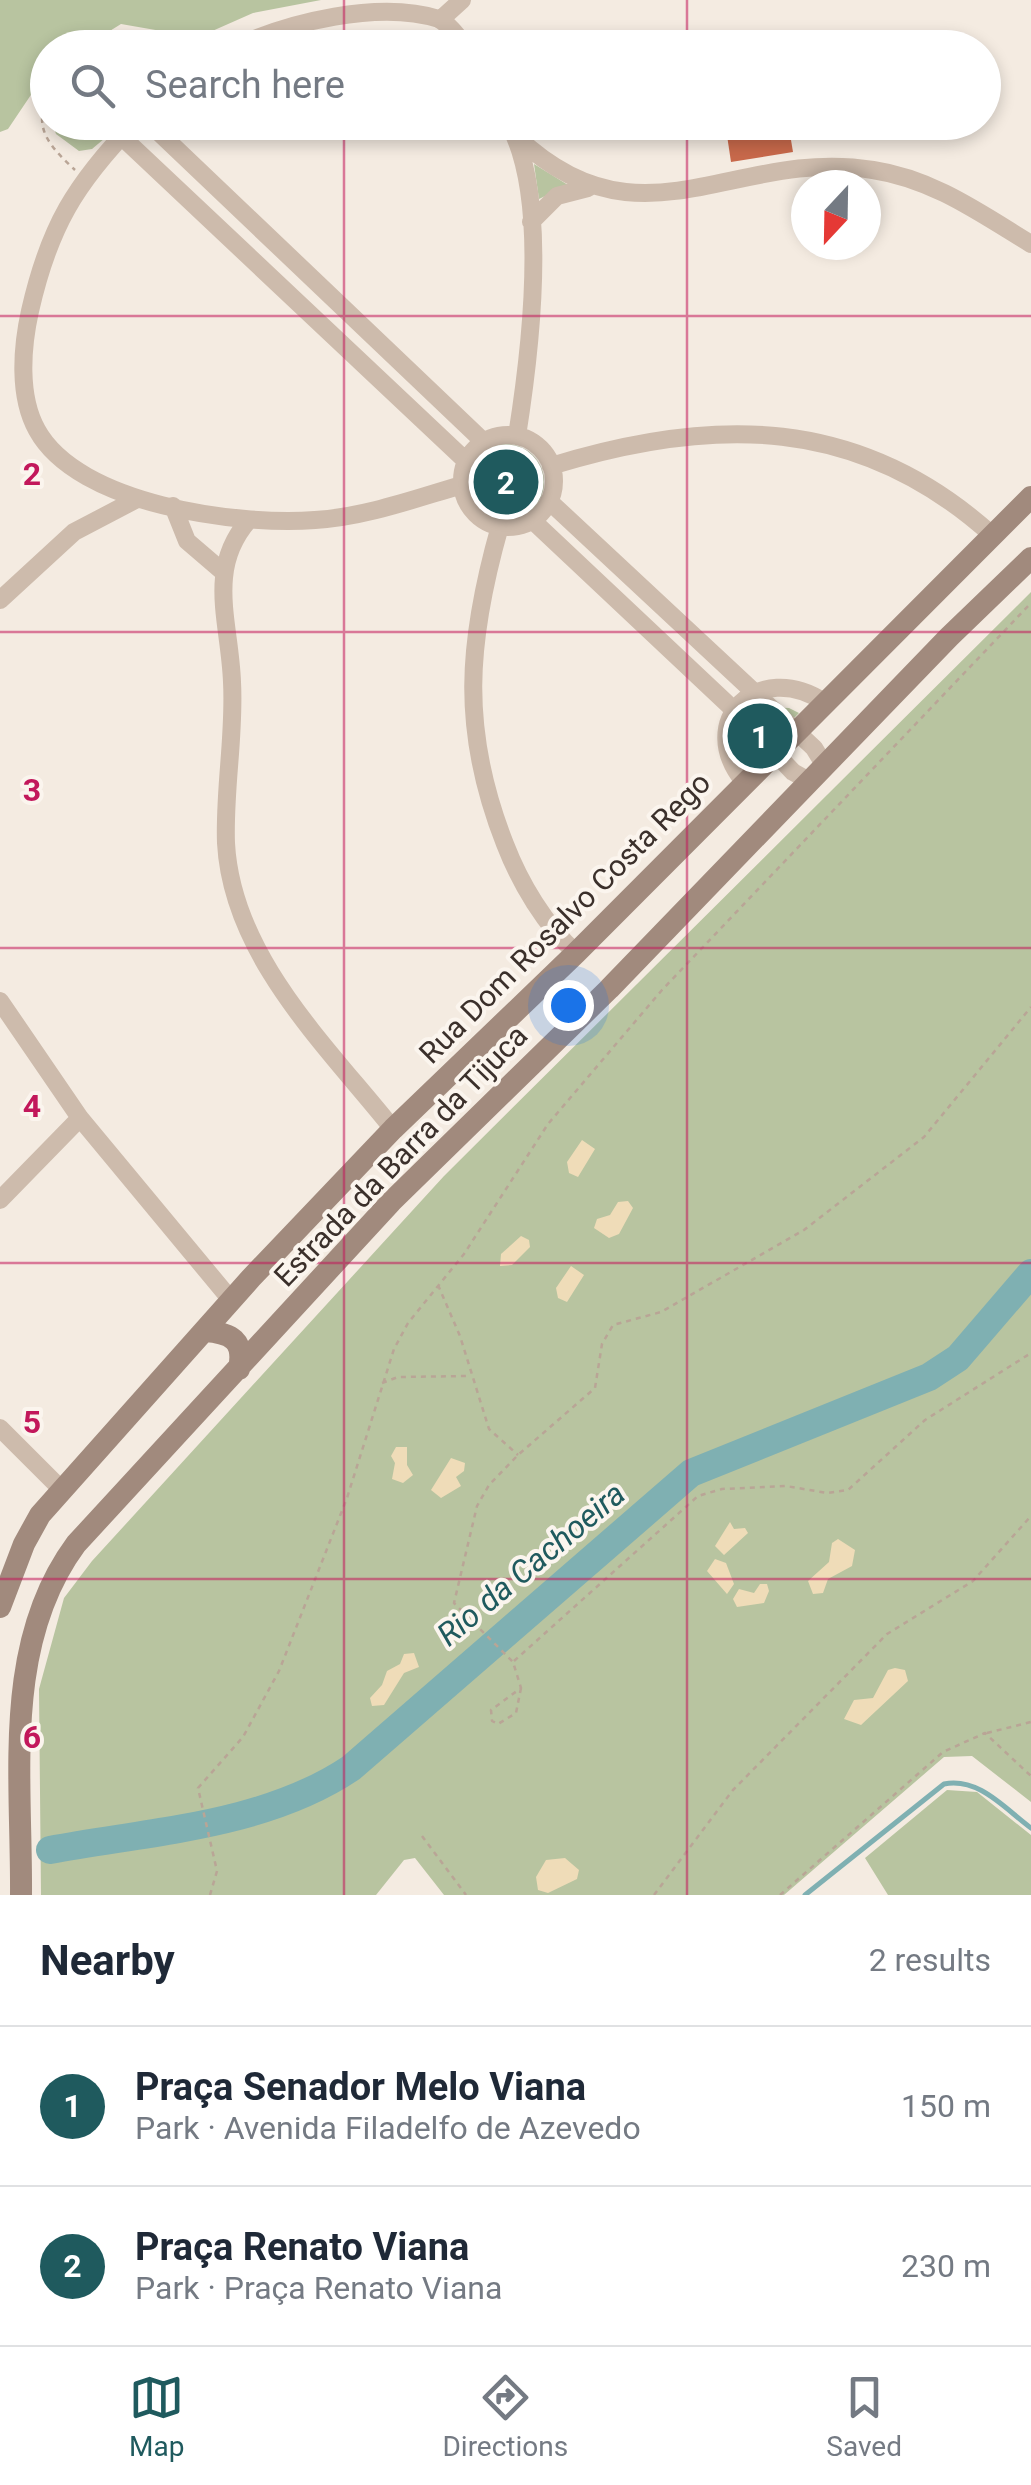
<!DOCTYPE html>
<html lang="en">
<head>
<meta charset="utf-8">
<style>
	:root { --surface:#fff; --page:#f6f6f7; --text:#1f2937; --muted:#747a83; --line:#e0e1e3; --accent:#1f5a5e }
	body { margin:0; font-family:Roboto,sans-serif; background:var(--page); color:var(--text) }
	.compass { position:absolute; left:791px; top:170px; width:90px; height:90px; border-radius:50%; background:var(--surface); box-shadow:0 5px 15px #0003; rotate:202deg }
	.you { position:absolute; left:568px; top:1005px; width:35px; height:35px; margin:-25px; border:8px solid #fff; border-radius:50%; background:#1a73e8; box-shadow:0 0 0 15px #1a73e833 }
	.badge { display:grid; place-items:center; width:65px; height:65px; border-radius:50%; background:var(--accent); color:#fff; font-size:32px; font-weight:700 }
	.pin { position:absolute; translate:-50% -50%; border:5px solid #fff; box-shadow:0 2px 10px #0006 }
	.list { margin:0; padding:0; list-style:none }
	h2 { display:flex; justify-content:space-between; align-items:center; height:130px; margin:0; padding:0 40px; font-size:42px }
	h2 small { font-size:32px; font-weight:400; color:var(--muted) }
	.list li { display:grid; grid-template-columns:65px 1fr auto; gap:30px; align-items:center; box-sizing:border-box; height:160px; padding:0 40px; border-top:2px solid var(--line) }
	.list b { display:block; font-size:38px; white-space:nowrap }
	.list p { margin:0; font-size:32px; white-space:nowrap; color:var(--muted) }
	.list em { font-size:32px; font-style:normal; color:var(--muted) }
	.icon { flex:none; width:55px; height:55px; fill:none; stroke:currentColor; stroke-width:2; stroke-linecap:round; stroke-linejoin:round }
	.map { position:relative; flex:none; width:1031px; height:1895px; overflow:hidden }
	.search { position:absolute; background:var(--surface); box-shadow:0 5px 15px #0003; left:30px; right:30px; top:30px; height:110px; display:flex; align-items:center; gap:25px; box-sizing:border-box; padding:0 35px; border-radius:55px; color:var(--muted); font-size:38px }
	.sheet { height:450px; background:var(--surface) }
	nav { display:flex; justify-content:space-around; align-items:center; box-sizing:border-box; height:140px; border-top:2px solid var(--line); background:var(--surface); font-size:28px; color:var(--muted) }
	nav a { display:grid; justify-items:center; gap:5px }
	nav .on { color:var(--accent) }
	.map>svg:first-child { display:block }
	.green { fill:#b8c4a0 }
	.sand { fill:#efdcb8 }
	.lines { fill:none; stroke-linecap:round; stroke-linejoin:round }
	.stream { stroke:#7fb0b2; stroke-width:5 }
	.river { stroke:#7fb0b2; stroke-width:28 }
	.building { fill:#c8694b }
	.path { stroke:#b9a596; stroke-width:2.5; stroke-dasharray:5 5; stroke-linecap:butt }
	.street { stroke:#cdbbac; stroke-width:18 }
	.secondary { stroke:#a18a7d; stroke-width:22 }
	.grid { fill:none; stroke:#c2185b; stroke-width:2.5; stroke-opacity:0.55 }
	.labels { text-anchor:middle; stroke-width:8; stroke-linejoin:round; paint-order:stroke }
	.street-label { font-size:30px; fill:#3b302b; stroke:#fbf5ee }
	.water-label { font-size:32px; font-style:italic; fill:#1f5a5e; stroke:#fbf5ee }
	.grid-label { font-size:32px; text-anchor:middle; font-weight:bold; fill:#c2185b; stroke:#fbf5ee; stroke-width:8; stroke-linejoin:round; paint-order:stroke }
</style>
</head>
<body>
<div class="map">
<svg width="1031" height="1895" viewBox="0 0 1031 1895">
	<rect width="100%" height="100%" fill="#f4ebe1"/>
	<path class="green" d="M0 0H321L253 13 210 32H167L121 24 84 47 48 48 47 71 8 129 0 132Z
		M52 123H123L92 149 79 151 56 134Z
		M534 164 568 185 539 199Z
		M468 482a38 38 0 1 1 76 0a38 38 0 1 1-76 0Z
		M1031 592V1802L972 1756 944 1757 784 1895H444L415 1858 404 1860 376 1895H41L39 1689 64 1598 92 1561 444 1176Z
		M767 707 789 708 799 713 751 762 745 752 744 730Z
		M947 1790 977 1792 1031 1835V1895H888L865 1858Z"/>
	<path class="sand" d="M582 1140 595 1149 578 1177 569 1173 567 1162Z
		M628 1201 633 1208 619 1234 609 1238 594 1228 597 1219 610 1215 618 1202Z
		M521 1236 529 1240 530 1247 512 1265 500 1266 501 1254Z
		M571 1266 584 1275 567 1302 558 1298 556 1288Z
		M396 1447H407V1465L413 1475 403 1483 392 1479 395 1463 391 1456Z
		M451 1458 465 1463 464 1471 456 1477 461 1486 441 1498 431 1490Z
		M730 1522 734 1529 745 1528 748 1533 724 1555 715 1546Z
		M838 1539 855 1550 852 1566 828 1579 823 1593 813 1594 808 1581 829 1562 832 1543Z
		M715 1559 726 1563 734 1584 727 1594 707 1571Z
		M760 1584H767L769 1591 764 1603 737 1607 733 1599 739 1589 754 1593Z
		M414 1653 419 1667 404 1673 384 1705 372 1706 370 1698 382 1685 387 1671 400 1664 404 1654Z
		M895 1668 905 1670 908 1681 861 1725 844 1719 854 1700 873 1698 888 1670Z
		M565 1858 579 1870 577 1879 548 1893 538 1890 536 1877 546 1860Z"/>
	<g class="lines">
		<path class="stream" d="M805 1895 944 1784C979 1777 1005 1809 1031 1828"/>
		<path class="river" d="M50 1850C151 1831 265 1826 351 1768L691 1473 929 1377 958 1358 1031 1273"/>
	</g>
	<path class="building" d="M725 122H788L793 152 731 162Z"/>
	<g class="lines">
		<path class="path" d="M103 48 132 43 142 48
			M48 99C31 129 54 150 75 170
			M438 1285 460 1336 489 1429 518 1455
			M382 1383 398 1377 468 1376
			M514 1661 698 1496 722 1489 786 1486 827 1493 848 1490 925 1420 1031 1353
			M521 1688 516 1713 498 1724 492 1721 491 1710 521 1688 513 1662 454 1603 477 1506 489 1485 518 1455 595 1388 602 1344 613 1325 661 1312 804 1230 924 1137 1031 1007
			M987 1733 1031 1722
			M422 1836 466 1895
			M210 1895 217 1871 198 1788 243 1737 279 1671 347 1498 394 1349 408 1323 464 1254 548 1124 662 990 1031 603
			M654 1895 733 1790 887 1634 973 1581 1031 1516
			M780 1895 943 1752 985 1733 1031 1776"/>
		<path class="street" d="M440 20 462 0
			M234 48C289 22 379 0 439 19 450 25 459 38 467 48
			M135 122C75 184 49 227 30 311 22 347 18 396 37 430 78 505 239 526 315 520 365 517 414 499 462 485
			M148 122 484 442
			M508 122C550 197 530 354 517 436
			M121 136 466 461
			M516 136C640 255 734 147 873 170 933 179 980 213 1031 244
			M531 222 557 196 588 188
			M462 481a46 46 0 1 1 92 0a46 46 0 1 1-92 0Z
			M551 466C713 416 859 415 992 535
			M549 501 814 748 825 766
			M173 506 187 541 222 571
			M532 520 735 711 793 772 811 782
			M248 521C206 570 230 623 232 682 235 735 224 789 226 843 232 956 326 1045 393 1129
			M500 526C467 642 460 730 505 844 520 883 545 925 576 953
			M0 600 74 532 137 499
			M745 783C693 721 759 659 824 702
			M0 1001 80 1118 231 1300
			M0 1200 80 1118
			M0 1428 61 1489"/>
		<path class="secondary" d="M205 1331C231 1333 245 1340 239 1369
			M0 1607 24 1544 40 1515 251 1278 393 1129 576 953 1031 497
			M21 1895C22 1777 2 1644 76 1544L391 1202 609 989 949 637 1031 558"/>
	</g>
	<path class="grid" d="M344 0V48M687 0V48M344 122V1895M687 122V1895M0 316H1031M0 632H1031M0 948H1031M0 1263H1031M0 1579H1031"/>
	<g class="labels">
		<g class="street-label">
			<text transform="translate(565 918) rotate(-45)" y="10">Rua Dom Rosalvo Costa Rego</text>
			<text transform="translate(401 1156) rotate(-46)" y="10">Estrada da Barra da Tijuca</text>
		</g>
		<g class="water-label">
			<text transform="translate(531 1564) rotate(-40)" y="11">Rio da Cachoeira</text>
		</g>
	</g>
	<g class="grid-label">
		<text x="32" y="485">2</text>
		<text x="32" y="801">3</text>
		<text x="32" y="1117">4</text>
		<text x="32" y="1433">5</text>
		<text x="32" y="1748">6</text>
	</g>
</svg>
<svg class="compass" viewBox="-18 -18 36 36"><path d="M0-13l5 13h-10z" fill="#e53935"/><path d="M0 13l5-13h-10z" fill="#747a83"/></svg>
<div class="you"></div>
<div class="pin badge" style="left:760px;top:736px">1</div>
<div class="pin badge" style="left:506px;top:482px">2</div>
<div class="search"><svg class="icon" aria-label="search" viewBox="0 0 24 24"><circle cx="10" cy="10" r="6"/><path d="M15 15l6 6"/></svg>Search here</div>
</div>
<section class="sheet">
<h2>Nearby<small>2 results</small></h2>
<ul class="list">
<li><span class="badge">1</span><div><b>Praça Senador Melo Viana</b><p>Park · Avenida Filadelfo de Azevedo</p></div><em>150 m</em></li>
<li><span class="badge">2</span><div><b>Praça Renato Viana</b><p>Park · Praça Renato Viana</p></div><em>230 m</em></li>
</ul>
</section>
<nav>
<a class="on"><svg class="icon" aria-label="map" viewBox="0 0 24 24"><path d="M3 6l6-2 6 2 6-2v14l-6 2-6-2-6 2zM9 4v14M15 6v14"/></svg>Map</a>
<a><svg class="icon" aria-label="directions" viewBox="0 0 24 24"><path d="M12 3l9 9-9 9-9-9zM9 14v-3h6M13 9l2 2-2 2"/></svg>Directions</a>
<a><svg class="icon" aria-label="saved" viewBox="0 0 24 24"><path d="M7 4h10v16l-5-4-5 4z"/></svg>Saved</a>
</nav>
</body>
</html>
